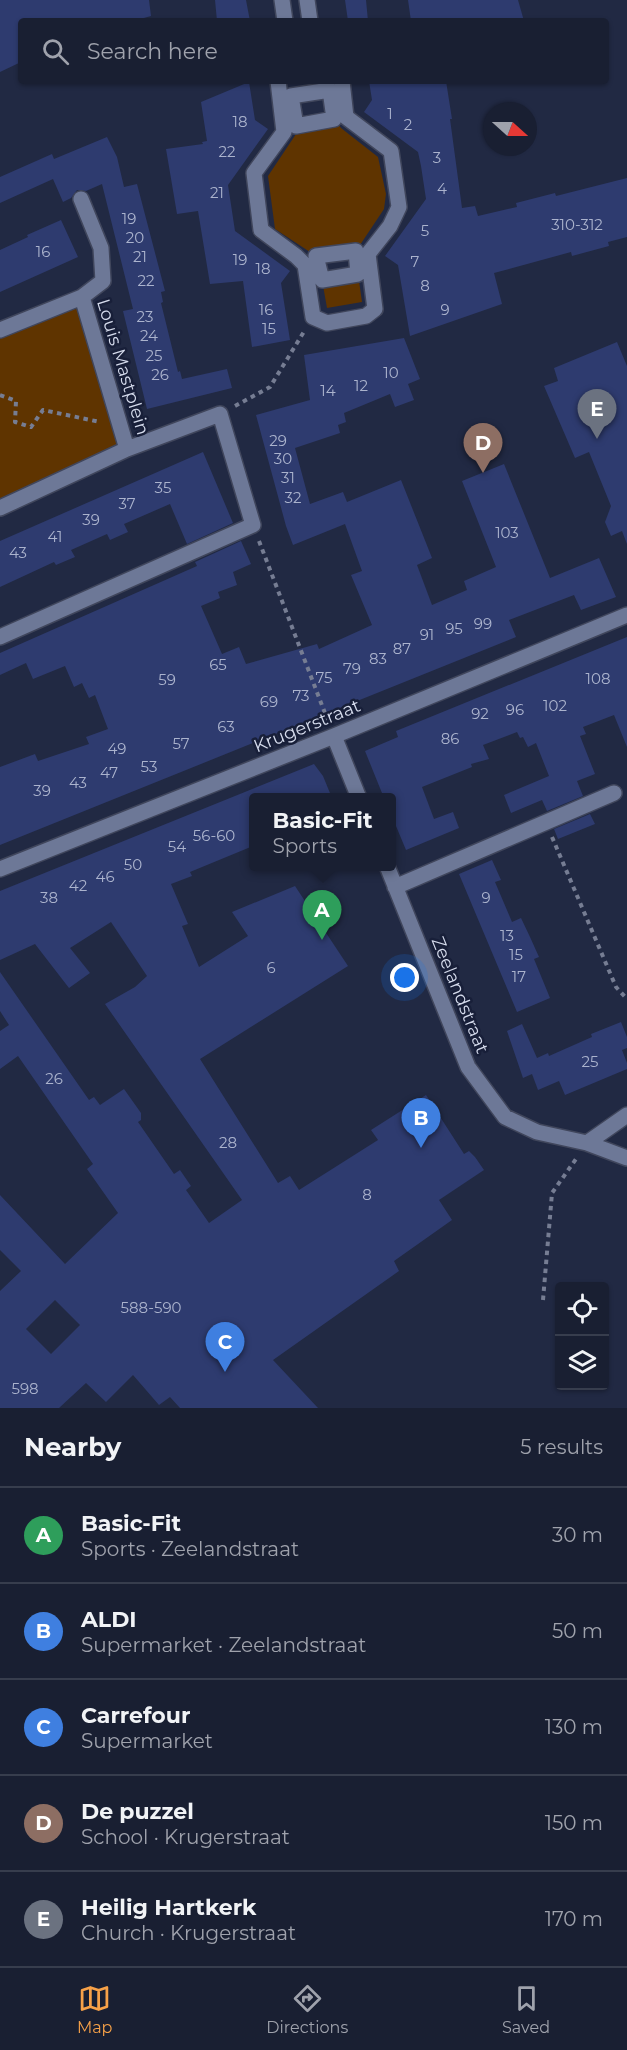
<!DOCTYPE html>
<html lang="en">
<head>
<meta charset="utf-8">
<style>
	:root { --surface:#191f32; --page:#22273a; --text:#f1f3f6; --muted:#9fa2ac; --line:#373d4d; --accent:#f7a148 }
	body { margin:0; font-family:Montserrat,sans-serif; background:var(--page); color:var(--text) }
	.controls { position:absolute; right:18px; bottom:18px; display:grid; overflow:hidden; border-radius:6px; box-shadow:0 2px 4px #0004 }
	.controls button { width:54px; height:54px; display:grid; place-items:center; padding:0; border:0; border-bottom:2px solid var(--line); background:var(--surface); color:var(--text); font:30px sans-serif }
	.compass { position:absolute; left:483px; top:102px; width:54px; height:54px; border-radius:50%; background:var(--surface); box-shadow:0 2px 4px #0004; rotate:111deg }
	.you { position:absolute; left:405px; top:978px; width:21px; height:21px; margin:-15px; border:4px solid #fff; border-radius:50%; background:#1a73e8; box-shadow:0 0 0 9px #1a73e833 }
	.badge { display:grid; place-items:center; width:39px; height:39px; border-radius:50%; background:var(--accent); color:#fff; font-size:20px; font-weight:700 }
	.pin { position:absolute; translate:-50% -50px; filter:drop-shadow(0 2px 3px #0008) }
	.pin::after { content:''; position:absolute; top:32px; width:21px; height:18px; background:inherit; clip-path:polygon(0 0,100% 0,50% 100%) }
	.popup { position:absolute; left:249px; top:793px; width:147px; height:78px; box-sizing:border-box; display:grid; place-content:center; border-radius:6px; background:var(--surface); filter:drop-shadow(0 2px 4px #0005); font-size:20px; white-space:nowrap; color:var(--muted) }
	.popup b { font-size:22px; color:var(--text) }
	.popup::after { content:''; position:absolute; left:50%; top:100%; margin-left:-12px; border:12px solid transparent; border-top-color:var(--surface) }
	.list { margin:0; padding:0; list-style:none }
	h2 { display:flex; justify-content:space-between; align-items:center; height:78px; margin:0; padding:0 24px; font-size:26px }
	h2 small { font-size:20px; font-weight:400; color:var(--muted) }
	.list li { display:grid; grid-template-columns:39px 1fr auto; gap:18px; align-items:center; box-sizing:border-box; height:96px; padding:0 24px; border-top:2px solid var(--line) }
	.list b { display:block; font-size:22px; white-space:nowrap }
	.list p { margin:0; font-size:20px; white-space:nowrap; color:var(--muted) }
	.list em { font-size:20px; font-style:normal; color:var(--muted) }
	.icon { flex:none; width:33px; height:33px; fill:none; stroke:currentColor; stroke-width:2; stroke-linecap:round; stroke-linejoin:round }
	.map { position:relative; flex:none; width:627px; height:1408px; overflow:hidden }
	.search { position:absolute; background:var(--surface); box-shadow:0 2px 4px #0004; left:18px; right:18px; top:18px; height:66px; display:flex; align-items:center; gap:15px; box-sizing:border-box; padding:0 21px; border-radius:6px; color:var(--muted); font-size:22px }
	.sheet { height:558px; background:var(--surface) }
	nav { display:flex; justify-content:space-around; align-items:center; box-sizing:border-box; height:84px; border-top:2px solid var(--line); background:var(--surface); font-size:16px; color:var(--muted) }
	nav a { display:grid; justify-items:center; gap:3px }
	nav .on { color:var(--accent) }
	.map>svg:first-child { display:block }
	.green { fill:#5f3400 }
	.building { fill:#2e3b6f; fill-rule:evenodd }
	.lines { fill:none; stroke-linecap:round; stroke-linejoin:round }
	.minor-casing { stroke:#40465c; stroke-width:18 }
	.path { stroke:#767d93; stroke-width:4; stroke-dasharray:4.5 4.5; stroke-linecap:butt }
	.minor { stroke:#6d7897; stroke-width:15 }
	.labels { text-anchor:middle; stroke-width:5; stroke-linejoin:round; paint-order:stroke }
	.number-label { font-size:15px; fill:#abb3cd }
	.street-label { font-size:18px; fill:#d5dbec; stroke:#181f39 }
</style>
</head>
<body>
<div class="map">
<svg width="627" height="1408" viewBox="0 0 627 1408">
	<rect width="100%" height="100%" fill="#212943"/>
	<path class="green" d="M334 119 341 128 378 157 386 194 384 209 356 251 316 256 275 229 268 176 296 134V126Z
		M358 274 362 302 327 308 322 280Z
		M82 297 127 449 0 508V331Z"/>
	<path class="building" d="M0 0H149L151 16 133 21H21V62L0 72Z
		M215 0H246L250 21H217Z
		M345 0H366L368 21H348Z
		M408 0H518L524 21H411Z
		M369 81H446L452 119H450L462 208 475 206 478 216 517 207 516 203 555 193 556 196 627 178V237L608 242 609 246 572 256 571 252 494 273 502 304 410 336 398 265 385 256 426 199 421 166 418 152 364 112 372 100Z
		M249 82 255 120 268 129 228 185 235 231 290 271 281 283 290 340 252 347 243 281 210 284 198 211 177 214 166 149 203 144 202 142 207 141 201 102Z
		M107 137 117 157 124 187 137 184 165 291 161 292 163 302 161 303 178 372 180 371 182 379 227 369 232 388 147 409 123 311 133 309 102 184 86 191 77 190 71 198 63 202 53 179 0 203V177L52 154 54 159Z
		M61 220 78 257 0 292V250L28 237 27 235Z
		M404 338 420 379 408 384 414 400 395 407 390 394 344 413 346 422 338 425 340 433 295 448 310 504 343 492 347 502 401 480 432 558 417 565 432 605 467 590 464 581 496 567 462 481 504 464 550 578 599 558 616 597 581 610 574 595 509 620 516 637 0 845V767L35 754 38 761 89 744 86 737 108 729 95 695 89 698 82 683 74 687 65 666 33 679 26 663 0 675V653L197 566 195 562 241 541 251 564 233 572 237 585 218 592 220 598 201 606 222 654 239 647 246 664 317 644 319 649 372 625 351 575 362 571 345 524 293 545 286 526 256 415 310 400 304 355Z
		M617 342 627 366V544L622 531 611 536 605 522 611 506 589 452 575 458 544 386 558 381 554 368Z
		M203 452 233 523 187 544 170 504 124 524 128 532 110 540 107 534 71 550 75 557 56 565 54 562 0 587V541Z
		M627 637V747L614 715 583 727 586 734 580 736 595 774 577 781 583 796 547 811 542 800 511 813 504 795 549 776 536 743 528 747 523 737 520 738 517 732 483 745 489 759 471 764 472 767 422 787 434 819 453 812 459 828 406 850 391 814V798H384L365 751 398 737 396 731Z
		M314 764 323 776 332 798H253V846L190 872 192 876 171 884 188 924 182 926 199 967 248 936 232 912 295 886 348 966 200 1059 278 1183 290 1176 299 1190 378 1140 371 1130 426 1095 464 1154 469 1151 475 1157 484 1170 439 1200 452 1220 394 1261 399 1271 273 1360 318 1408H180L170 1397 159 1405 133 1375 106 1402 86 1383 59 1408H0V1291L21 1271 0 1250V1195L65 1264 118 1213 87 1169 93 1164 18 1056 0 1069V1031L9 1025 0 1011V972L89 1100 94 1097 100 1105 124 1089 141 1113V1120L138 1122 174 1174 180 1170 191 1186 186 1190 209 1223 242 1200 105 1004 135 987 147 976 111 922 70 948 90 973 69 988 35 944 0 960V891ZM55 1300 80 1325 51 1354 26 1329Z
		M590 814 595 824 558 839 554 829Z
		M492 860 501 880 495 882 512 922 521 918 530 937 539 957 534 959 550 998 517 1012 459 874Z
		M621 1022 627 1037V1048L622 1050 627 1063V1069L565 1095 559 1081 538 1090 532 1074 523 1078 507 1031 522 1024 537 1058 548 1053 549 1056 592 1037 591 1034Z"/>
	<g class="lines">
		<g class="minor-casing">
			<path id="minor" d="M282 0 285 21
				M307 0 310 21
				M278 81 284 132 254 173 261 230 296 256 305 265 313 317 327 323 366 316 375 309 368 254 390 226 399 207 391 151 346 117 342 81
				M330 90 334 119 296 126 291 96Z
				M81 199 101 248 103 281 82 297
				M356 251 358 274 322 280 316 256Z
				M0 330 82 297 127 449
				M0 508 127 449 220 414 253 525 0 637
				M334 736 359 798
				M387 866 468 1067 505 1117 537 1132 587 1143 627 1158
				M0 869 334 736 627 615
				M395 887 614 793
				M587 1143 627 1115"/>
		</g>
		<path class="path" d="M0 395 16 401 15 422 31 427 43 410 100 422
			M235 406 270 387 305 330
			M259 541 328 721
			M552 837 616 987 627 999
			M543 1300 552 1193 576 1159"/>
		<use href="#minor" class="minor"/>
	</g>
	<g class="labels">
		<g class="number-label">
			<text x="390" y="119">1</text>
			<text x="240" y="127">18</text>
			<text x="408" y="130">2</text>
			<text x="227" y="157">22</text>
			<text x="437" y="163">3</text>
			<text x="442" y="194">4</text>
			<text x="217" y="198">21</text>
			<text x="129" y="224">19</text>
			<text x="577" y="230">310-312</text>
			<text x="425" y="236">5</text>
			<text x="135" y="243">20</text>
			<text x="43" y="257">16</text>
			<text x="140" y="262">21</text>
			<text x="240" y="265">19</text>
			<text x="415" y="267">7</text>
			<text x="263" y="274">18</text>
			<text x="146" y="286">22</text>
			<text x="425" y="291">8</text>
			<text x="266" y="315">16</text>
			<text x="445" y="315">9</text>
			<text x="145" y="322">23</text>
			<text x="269" y="334">15</text>
			<text x="149" y="341">24</text>
			<text x="154" y="361">25</text>
			<text x="391" y="378">10</text>
			<text x="160" y="380">26</text>
			<text x="361" y="391">12</text>
			<text x="328" y="396">14</text>
			<text x="278" y="446">29</text>
			<text x="283" y="464">30</text>
			<text x="288" y="483">31</text>
			<text x="163" y="493">35</text>
			<text x="293" y="503">32</text>
			<text x="127" y="509">37</text>
			<text x="91" y="525">39</text>
			<text x="507" y="538">103</text>
			<text x="55" y="542">41</text>
			<text x="18" y="558">43</text>
			<text x="483" y="629">99</text>
			<text x="454" y="634">95</text>
			<text x="427" y="640">91</text>
			<text x="402" y="654">87</text>
			<text x="378" y="664">83</text>
			<text x="218" y="670">65</text>
			<text x="352" y="674">79</text>
			<text x="324" y="683">75</text>
			<text x="598" y="684">108</text>
			<text x="167" y="685">59</text>
			<text x="301" y="701">73</text>
			<text x="269" y="707">69</text>
			<text x="555" y="711">102</text>
			<text x="515" y="715">96</text>
			<text x="480" y="719">92</text>
			<text x="226" y="732">63</text>
			<text x="450" y="744">86</text>
			<text x="181" y="749">57</text>
			<text x="117" y="754">49</text>
			<text x="149" y="772">53</text>
			<text x="109" y="778">47</text>
			<text x="78" y="788">43</text>
			<text x="42" y="796">39</text>
			<text x="214" y="841">56-60</text>
			<text x="177" y="852">54</text>
			<text x="133" y="870">50</text>
			<text x="105" y="882">46</text>
			<text x="78" y="891">42</text>
			<text x="49" y="903">38</text>
			<text x="486" y="903">9</text>
			<text x="507" y="941">13</text>
			<text x="516" y="960">15</text>
			<text x="271" y="973">6</text>
			<text x="519" y="982">17</text>
			<text x="590" y="1067">25</text>
			<text x="54" y="1084">26</text>
			<text x="228" y="1148">28</text>
			<text x="367" y="1200">8</text>
			<text x="151" y="1313">588-590</text>
			<text x="25" y="1394">598</text>
		</g>
		<g class="street-label">
			<text transform="translate(123 367) rotate(73)" y="6">Louis Mastplein</text>
			<text transform="translate(307 726) rotate(-22)" y="6">Krugerstraat</text>
			<text transform="translate(460 995) rotate(68)" y="6">Zeelandstraat</text>
		</g>
	</g>
</svg>
<div class="controls">
<button><svg class="icon" aria-label="locate" viewBox="0 0 24 24"><circle cx="12" cy="12" r="6"/><path d="M12 2v4M12 18v4M2 12h4M18 12h4"/></svg></button>
<button><svg class="icon" aria-label="layers" viewBox="0 0 24 24"><path d="M12 4l9 5-9 5-9-5zM3 14l9 5 9-5"/></svg></button>
</div>
<svg class="compass" viewBox="-18 -18 36 36"><path d="M0-13l5 13h-10z" fill="#e53935"/><path d="M0 13l5-13h-10z" fill="#9fa2ac"/></svg>
<div class="you"></div>
<div class="pin badge" style="left:322px;top:940px;background:#2e9e5b">A</div>
<div class="popup"><b>Basic-Fit</b>Sports</div>
<div class="pin badge" style="left:421px;top:1148px;background:#3f7fe0">B</div>
<div class="pin badge" style="left:225px;top:1372px;background:#3f7fe0">C</div>
<div class="pin badge" style="left:483px;top:473px;background:#8d6e63">D</div>
<div class="pin badge" style="left:597px;top:439px;background:#6b7280">E</div>
<div class="search"><svg class="icon" aria-label="search" viewBox="0 0 24 24"><circle cx="10" cy="10" r="6"/><path d="M15 15l6 6"/></svg>Search here</div>
</div>
<section class="sheet">
<h2>Nearby<small>5 results</small></h2>
<ul class="list">
<li><span class="badge" style="background:#2e9e5b">A</span><div><b>Basic-Fit</b><p>Sports · Zeelandstraat</p></div><em>30 m</em></li>
<li><span class="badge" style="background:#3f7fe0">B</span><div><b>ALDI</b><p>Supermarket · Zeelandstraat</p></div><em>50 m</em></li>
<li><span class="badge" style="background:#3f7fe0">C</span><div><b>Carrefour</b><p>Supermarket</p></div><em>130 m</em></li>
<li><span class="badge" style="background:#8d6e63">D</span><div><b>De puzzel</b><p>School · Krugerstraat</p></div><em>150 m</em></li>
<li><span class="badge" style="background:#6b7280">E</span><div><b>Heilig Hartkerk</b><p>Church · Krugerstraat</p></div><em>170 m</em></li>
</ul>
</section>
<nav>
<a class="on"><svg class="icon" aria-label="map" viewBox="0 0 24 24"><path d="M3 6l6-2 6 2 6-2v14l-6 2-6-2-6 2zM9 4v14M15 6v14"/></svg>Map</a>
<a><svg class="icon" aria-label="directions" viewBox="0 0 24 24"><path d="M12 3l9 9-9 9-9-9zM9 14v-3h6M13 9l2 2-2 2"/></svg>Directions</a>
<a><svg class="icon" aria-label="saved" viewBox="0 0 24 24"><path d="M7 4h10v16l-5-4-5 4z"/></svg>Saved</a>
</nav>
</body>
</html>
